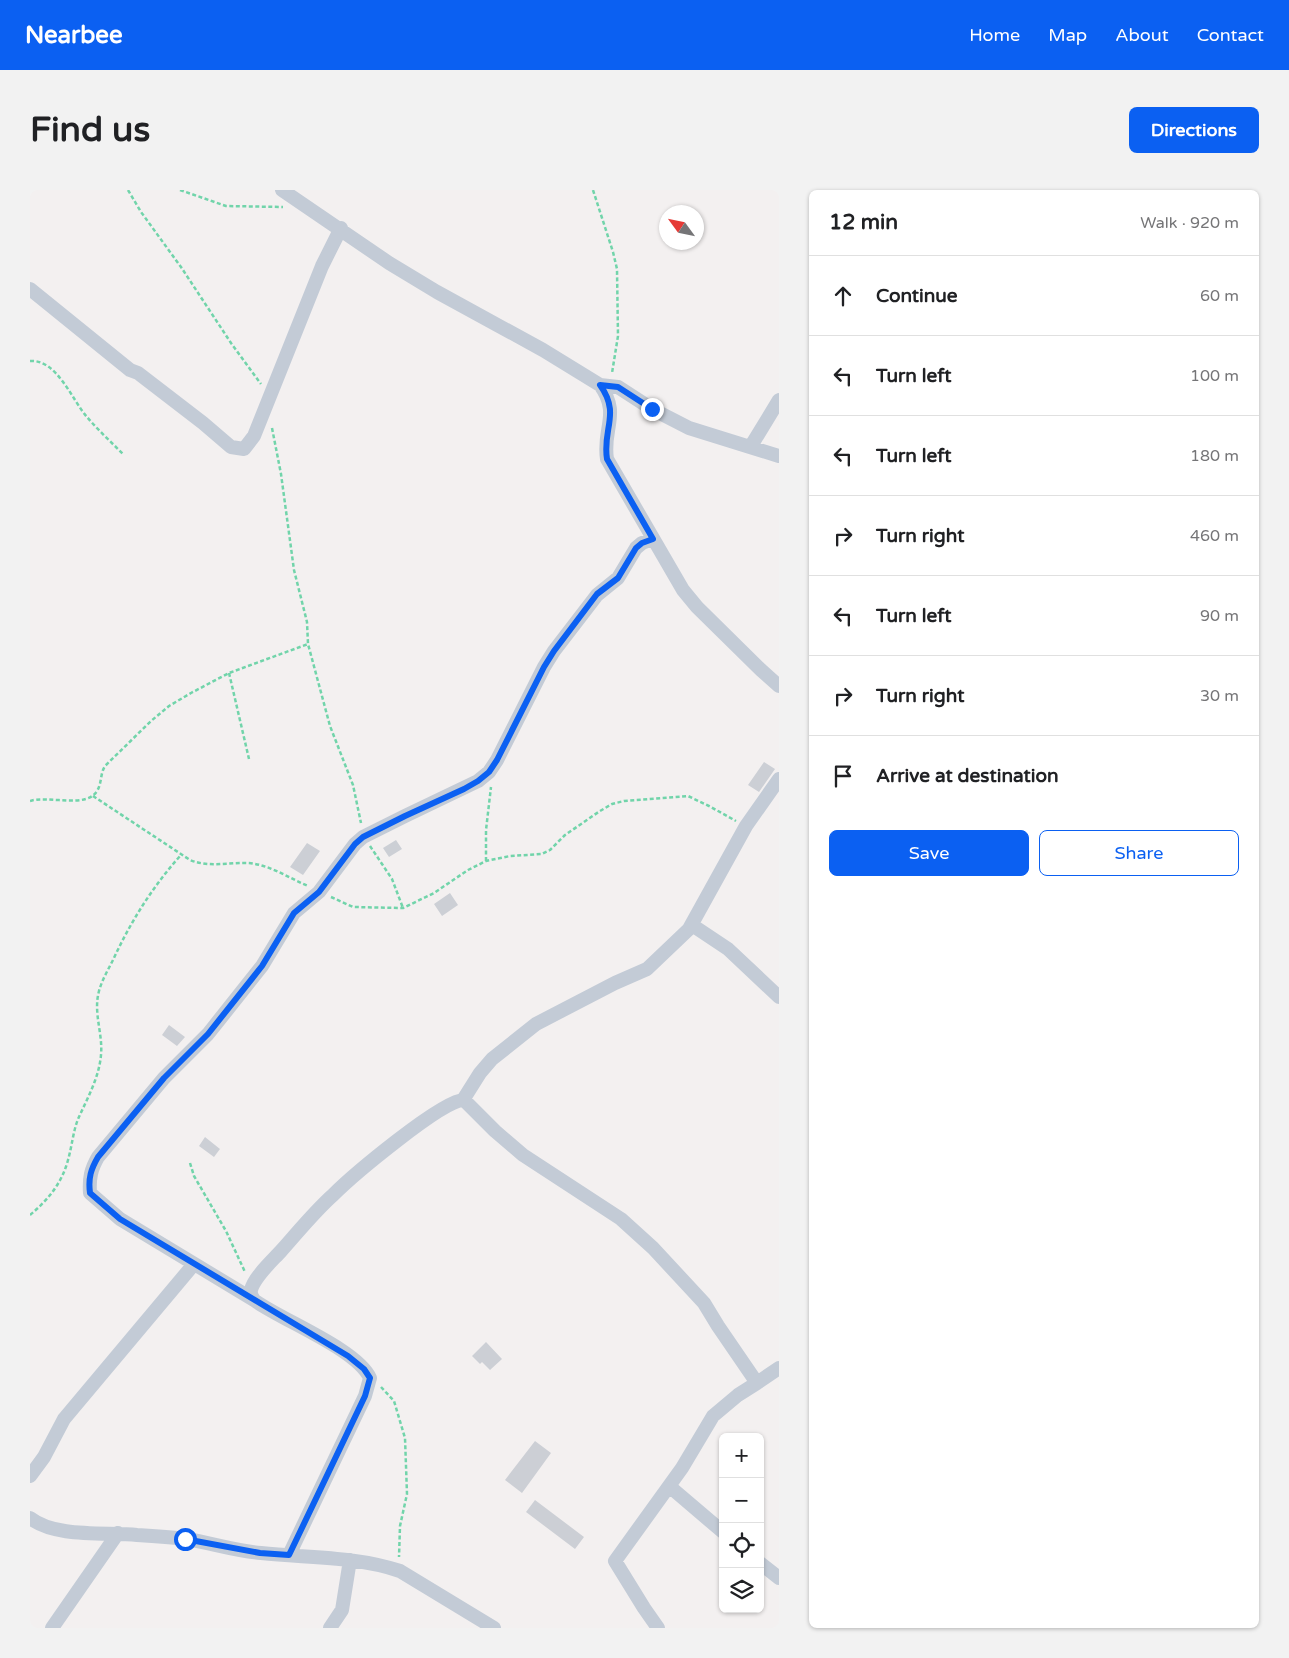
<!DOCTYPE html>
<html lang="en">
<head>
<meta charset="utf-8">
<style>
	:root { --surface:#fff; --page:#f2f2f2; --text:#202124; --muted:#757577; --line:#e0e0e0; --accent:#0b60f2 }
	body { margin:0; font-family:"Varela Round",sans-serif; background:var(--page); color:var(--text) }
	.controls { position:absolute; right:15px; bottom:15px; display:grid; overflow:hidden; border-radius:8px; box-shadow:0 1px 4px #0004 }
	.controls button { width:45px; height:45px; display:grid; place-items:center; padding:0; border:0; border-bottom:1px solid var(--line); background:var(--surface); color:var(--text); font:25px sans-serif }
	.compass { position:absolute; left:629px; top:15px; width:45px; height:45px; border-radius:50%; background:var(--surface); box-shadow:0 1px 4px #0004; rotate:303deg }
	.stop { position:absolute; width:15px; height:15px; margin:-11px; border:4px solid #0b60f2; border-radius:50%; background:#fff }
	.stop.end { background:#0b60f2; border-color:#fff; box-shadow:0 1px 5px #0008 }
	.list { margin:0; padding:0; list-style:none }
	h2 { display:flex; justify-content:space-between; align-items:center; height:65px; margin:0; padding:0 20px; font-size:21px }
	h2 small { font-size:16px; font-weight:400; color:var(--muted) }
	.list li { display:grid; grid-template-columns:32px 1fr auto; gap:15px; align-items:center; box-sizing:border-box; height:80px; padding:0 20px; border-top:1px solid var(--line) }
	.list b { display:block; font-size:19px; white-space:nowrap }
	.list em { font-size:16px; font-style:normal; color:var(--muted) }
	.actions { display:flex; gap:10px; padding:15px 20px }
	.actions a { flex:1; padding:11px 0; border:1px solid var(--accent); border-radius:8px; text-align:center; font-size:18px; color:var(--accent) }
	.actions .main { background:var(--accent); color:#fff }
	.icon { flex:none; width:28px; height:28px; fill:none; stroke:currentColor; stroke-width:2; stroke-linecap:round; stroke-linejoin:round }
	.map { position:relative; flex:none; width:749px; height:1438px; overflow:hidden; border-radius:8px }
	header { display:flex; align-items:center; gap:30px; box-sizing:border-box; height:70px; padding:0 25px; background:var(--accent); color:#fff }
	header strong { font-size:24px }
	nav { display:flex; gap:28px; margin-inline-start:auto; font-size:18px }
	.intro { display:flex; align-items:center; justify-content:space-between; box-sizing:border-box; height:120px; padding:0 30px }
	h1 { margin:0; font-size:35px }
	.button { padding:12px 22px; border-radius:8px; background:var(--accent); color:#fff; font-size:18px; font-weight:700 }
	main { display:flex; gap:30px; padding:0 30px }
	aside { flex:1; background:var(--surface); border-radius:8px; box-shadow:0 1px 4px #0004 }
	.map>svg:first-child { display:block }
	.building { fill:#cccfd5 }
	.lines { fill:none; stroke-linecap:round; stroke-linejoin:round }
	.path { stroke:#71d4aa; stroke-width:2.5; stroke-dasharray:4 2.5; stroke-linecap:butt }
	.minor { stroke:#c3cbd6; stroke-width:14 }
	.route { stroke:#0b60f2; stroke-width:6 }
</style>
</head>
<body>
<header>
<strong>Nearbee</strong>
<nav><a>Home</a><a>Map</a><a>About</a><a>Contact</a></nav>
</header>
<div class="intro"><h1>Find us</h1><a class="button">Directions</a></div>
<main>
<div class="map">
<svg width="749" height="1438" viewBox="0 0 749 1438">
	<rect width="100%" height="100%" fill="#f3f0f0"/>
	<path class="building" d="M734 572 745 579 729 602 718 595Z
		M366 650 372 659 359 667 353 658Z
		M277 653 290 661 273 685 260 677Z
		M420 703 428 715 412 726 404 714Z
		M139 835 155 847 147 856 132 845Z
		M175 947 190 959 184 967 169 956Z
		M456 1152 472 1169 460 1180 452 1172 450 1174 442 1166Z
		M505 1251 521 1263 492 1303 475 1290Z
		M505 1310 554 1347 545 1359 496 1322Z"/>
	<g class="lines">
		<path class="path" d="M98 0 111 22 151 77 201 153 231 194
			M150 0 196 16 253 17
			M563 0 583 62 587 79 588 146 582 183
			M0 171C27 169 42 210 57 227 68 240 81 252 93 264
			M242 238 251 284 264 380 277 432 278 454 300 536 323 595 331 633
			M199 483 219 569
			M63 606 160 670C180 678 199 672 219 673 240 675 259 688 278 696
			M0 611C19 605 56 619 67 601 72 593 70 584 75 576L121 531 139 516 161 503 199 483 278 454
			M340 656 362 689 373 718
			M456 671V640L461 597
			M301 707 323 717 373 718 404 703 438 680 456 671 480 666 512 664 520 660 535 645 570 621 582 614 594 611 658 606 679 616 706 631
			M160 973 164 986 196 1041 215 1082
			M0 1025C18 1010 32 993 38 970 42 956 43 942 48 929 57 909 69 888 71 865 73 843 63 823 69 801 72 790 78 780 83 770 101 731 123 696 151 665
			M351 1197 364 1211 375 1248 377 1304 370 1336 369 1367"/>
		<path class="minor" d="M252 0 359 73 407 102 513 160 570 195C591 224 572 239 577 269L653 400 667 417 731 480 749 496
			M0 99 100 180 108 183 173 233 201 257 214 259 224 246 292 76 311 38
			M570 195 588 197 622 219 659 238 749 266
			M721 256 749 210
			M662 735 698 759 749 807
			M433 910 450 883 462 869 506 834 585 793 617 779 659 739 716 636 749 589
			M224 1110 90 1029 60 1003C59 988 61 979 68 967L134 888 178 844 232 776 264 723 289 702 325 654 333 647 375 626 448 591 459 582 467 570 514 477 524 461 567 405 588 388 606 358 612 353 623 349
			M727 1193 749 1178
			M0 1286 14 1267 34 1229 164 1074
			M639 1296 693 1342
			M0 1328C25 1348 76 1342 107 1345 124 1346 140 1347 157 1349 181 1353 206 1361 231 1363 278 1368 325 1366 370 1381L464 1438
			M259 1365 335 1206 340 1188C327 1159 251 1130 224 1110 222 1107 220 1104 221 1100 224 1087 243 1070 251 1061 268 1042 284 1022 303 1005 322 986 412 910 434 910L465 941 493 965 591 1029 623 1058 674 1113 688 1136 727 1193 708 1205 683 1226 652 1278 585 1371 614 1418 628 1438
			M730 1373 749 1388
			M22 1438 88 1343
			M300 1438 312 1420 320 1370"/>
	</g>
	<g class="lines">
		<path class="route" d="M155 1349 230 1363 259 1365 335 1206 340 1188 334 1179 318 1166 90 1029 60 1003C58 988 61 979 68 967L134 888 178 844 232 776 264 723 289 702 325 654 333 647 375 626 434 599 448 591 459 582 467 570 514 477 524 461 567 404 588 388 606 358 612 353 623 349 577 269C572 239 591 224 570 195L588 197 622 219"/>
	</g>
</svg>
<div class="controls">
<button>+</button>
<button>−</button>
<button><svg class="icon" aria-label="locate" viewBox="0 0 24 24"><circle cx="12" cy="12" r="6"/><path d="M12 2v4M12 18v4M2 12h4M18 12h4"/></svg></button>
<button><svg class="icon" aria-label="layers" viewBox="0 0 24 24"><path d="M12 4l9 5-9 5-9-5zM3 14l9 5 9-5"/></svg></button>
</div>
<svg class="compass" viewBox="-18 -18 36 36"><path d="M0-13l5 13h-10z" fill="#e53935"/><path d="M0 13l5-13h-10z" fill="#757577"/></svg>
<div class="stop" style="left:155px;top:1349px"></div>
<div class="stop end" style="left:622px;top:219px"></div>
</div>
<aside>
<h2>12 min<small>Walk · 920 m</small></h2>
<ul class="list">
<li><svg class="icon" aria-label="ahead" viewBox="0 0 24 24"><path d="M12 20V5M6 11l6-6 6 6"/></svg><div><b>Continue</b></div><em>60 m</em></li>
<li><svg class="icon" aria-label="left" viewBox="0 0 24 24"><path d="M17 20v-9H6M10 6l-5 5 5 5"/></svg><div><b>Turn left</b></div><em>100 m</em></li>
<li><svg class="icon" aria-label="left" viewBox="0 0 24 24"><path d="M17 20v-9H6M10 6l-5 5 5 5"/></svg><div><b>Turn left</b></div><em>180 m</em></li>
<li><svg class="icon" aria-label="right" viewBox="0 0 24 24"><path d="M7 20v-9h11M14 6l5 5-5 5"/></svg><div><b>Turn right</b></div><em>460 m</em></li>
<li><svg class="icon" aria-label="left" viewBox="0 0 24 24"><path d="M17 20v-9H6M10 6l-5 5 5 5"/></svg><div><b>Turn left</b></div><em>90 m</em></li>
<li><svg class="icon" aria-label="right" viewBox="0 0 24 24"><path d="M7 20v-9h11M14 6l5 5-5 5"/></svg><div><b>Turn right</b></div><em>30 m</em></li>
<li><svg class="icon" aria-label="arrive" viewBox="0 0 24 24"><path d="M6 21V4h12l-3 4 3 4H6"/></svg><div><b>Arrive at destination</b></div></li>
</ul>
<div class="actions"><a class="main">Save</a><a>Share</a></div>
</aside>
</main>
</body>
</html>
